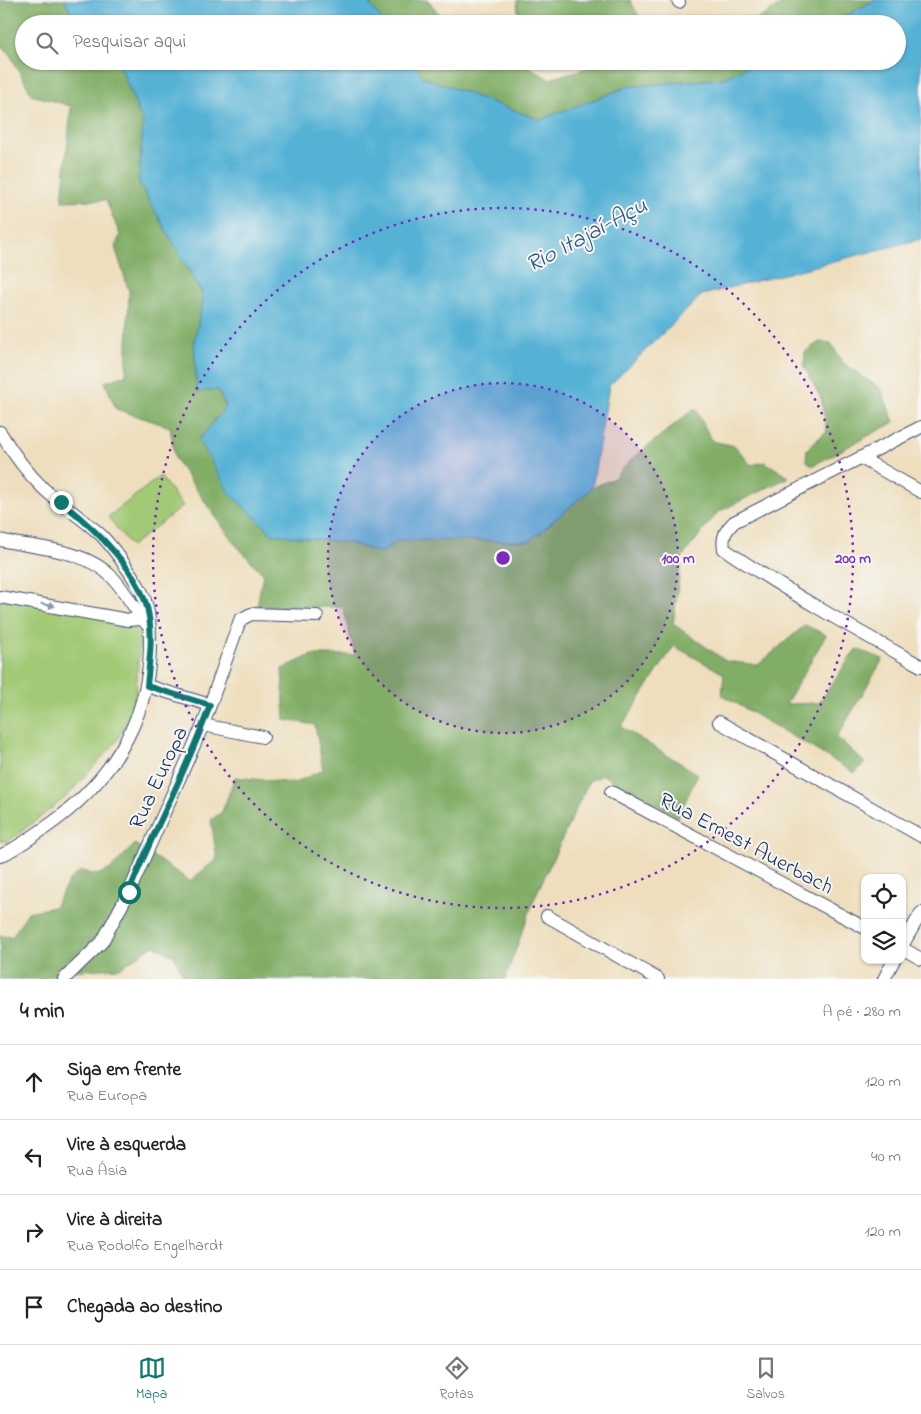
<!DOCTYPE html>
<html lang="pt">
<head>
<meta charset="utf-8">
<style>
	:root { --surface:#fff; --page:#f2f2f2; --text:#222; --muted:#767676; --line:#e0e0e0; --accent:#0f766e }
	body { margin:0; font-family:"Indie Flower",sans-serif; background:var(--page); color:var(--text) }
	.controls { position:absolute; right:15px; bottom:15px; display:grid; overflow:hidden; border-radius:10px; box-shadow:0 1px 4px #0004 }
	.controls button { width:45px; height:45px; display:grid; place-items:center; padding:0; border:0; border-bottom:1px solid var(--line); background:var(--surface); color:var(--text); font:25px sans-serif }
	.stop { position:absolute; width:15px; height:15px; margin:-11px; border:4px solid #0f766e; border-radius:50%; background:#fff }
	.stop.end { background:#0f766e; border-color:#fff; box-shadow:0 1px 5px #0008 }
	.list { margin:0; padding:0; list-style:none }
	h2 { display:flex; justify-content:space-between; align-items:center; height:65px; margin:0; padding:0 20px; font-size:21px }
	h2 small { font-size:16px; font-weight:400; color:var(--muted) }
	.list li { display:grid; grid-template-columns:32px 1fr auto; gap:15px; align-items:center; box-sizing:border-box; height:75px; padding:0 20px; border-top:1px solid var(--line) }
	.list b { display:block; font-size:19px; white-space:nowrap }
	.list p { margin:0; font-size:16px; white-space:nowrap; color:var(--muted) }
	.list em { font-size:16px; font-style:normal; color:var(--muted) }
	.icon { flex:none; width:28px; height:28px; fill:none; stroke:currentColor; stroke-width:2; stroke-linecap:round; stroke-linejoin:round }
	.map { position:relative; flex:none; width:921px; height:979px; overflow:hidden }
	.search { position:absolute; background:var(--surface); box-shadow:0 1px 4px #0004; left:15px; right:15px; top:15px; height:55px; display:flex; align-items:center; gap:12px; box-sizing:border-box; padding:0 18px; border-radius:28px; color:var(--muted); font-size:19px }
	.sheet { height:365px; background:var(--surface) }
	nav { display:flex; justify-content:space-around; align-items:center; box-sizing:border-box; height:70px; border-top:1px solid var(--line); background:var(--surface); font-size:14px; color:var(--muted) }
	nav a { display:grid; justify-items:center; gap:2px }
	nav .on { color:var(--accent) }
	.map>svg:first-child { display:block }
	.green { fill:#a2c974; stroke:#5e7c69 }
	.forest { fill:#81ad66; stroke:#4e6e62 }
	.water { fill:#57b2d5; stroke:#39709a }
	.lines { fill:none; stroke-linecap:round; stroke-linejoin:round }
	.street-casing { stroke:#3b496c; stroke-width:14 }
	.street { stroke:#fff; stroke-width:12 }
	.oneway { fill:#8d97ae }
	.route { stroke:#0f766e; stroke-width:6 }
	.ring { fill:none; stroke:#7b2cbf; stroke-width:2.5; stroke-dasharray:2.5 5 }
	.labels { text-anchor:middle; stroke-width:4; stroke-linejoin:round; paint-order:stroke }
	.street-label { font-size:22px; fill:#1b2f5e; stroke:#f6f6f2 }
	.water-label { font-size:24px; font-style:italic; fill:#2d5682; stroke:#f6f6f2 }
	.centre { fill:#7b2cbf; stroke:#f6f6f2; stroke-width:2.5 }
	.ring-label { font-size:15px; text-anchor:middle; font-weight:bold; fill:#7b2cbf; stroke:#f6f6f2; stroke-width:4; stroke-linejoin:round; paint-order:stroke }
</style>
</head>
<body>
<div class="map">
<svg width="921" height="979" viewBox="0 0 921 979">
	<rect width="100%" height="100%" fill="#f6f6f2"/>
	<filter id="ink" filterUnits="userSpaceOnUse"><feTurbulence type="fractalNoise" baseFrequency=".02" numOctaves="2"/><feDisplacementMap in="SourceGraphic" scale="10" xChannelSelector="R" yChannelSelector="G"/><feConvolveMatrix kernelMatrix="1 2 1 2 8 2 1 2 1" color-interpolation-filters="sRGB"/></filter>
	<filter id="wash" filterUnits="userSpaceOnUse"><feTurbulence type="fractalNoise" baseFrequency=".0096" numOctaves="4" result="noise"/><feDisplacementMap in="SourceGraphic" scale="20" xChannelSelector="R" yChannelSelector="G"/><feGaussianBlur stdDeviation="1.12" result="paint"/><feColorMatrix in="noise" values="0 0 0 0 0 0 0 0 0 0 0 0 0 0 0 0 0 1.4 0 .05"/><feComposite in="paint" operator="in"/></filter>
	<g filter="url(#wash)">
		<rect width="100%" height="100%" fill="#eedebd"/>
		<path class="green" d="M160 476 183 506 131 546 108 517Z
			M0 594 131 616 140 639 136 690 130 717 116 742 65 798 8 842 0 841Z"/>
		<path class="forest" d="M0 0H65L75 24H24V61H118L143 123 139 183 204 297 194 341 197 391 218 390 226 406 273 534 350 543 381 553 398 540 530 541 592 488 614 478 632 459 695 408 712 441 735 446 751 465 765 462 789 477 718 512 682 557 673 624 726 661 758 665 805 625 826 635 786 704 819 703 856 649 883 659 837 737 865 763 855 773 722 695 724 674 674 646 621 727 698 774 678 817 603 775 589 781 535 897 505 979H184L175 957 154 945 120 968 67 971 42 979H0V936L12 937 28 912 54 907 70 879 81 871 97 875 111 869 135 844 190 881 217 859 211 820 222 812 235 777 294 783 323 770 315 725 285 720 282 669 311 655H355L343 607H257L263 574 234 543 175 459 170 427 116 409 105 382 126 375 129 291 115 247 120 235 106 200 62 201 71 106 32 95 9 53 0 45Z
			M367 0H428L447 24H384Z
			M517 0H630L643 24H599L567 15C557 23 552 23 542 16L539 24H519Z
			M788 0H875L831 24H724L727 19 747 22 755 21Z
			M412 61H520L549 79 587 68 593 61H758L724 78 627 87 540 120 423 77Z
			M819 342 831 343 842 362 881 389 894 422 812 466 806 460 807 449 827 431 821 398 804 367 805 352Z"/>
		<path class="water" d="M65 0H367L384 24H75Z
			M875 0H921V239L702 295 609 386 592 488 530 541 398 540 381 553 350 543 273 534 230 494 199 440 226 406 218 390 197 392 194 341 204 297 139 183 143 123 118 61H412L423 77 540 120 627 87 724 78 758 61H897V24H831Z"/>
	</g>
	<g filter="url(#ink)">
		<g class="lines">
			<g class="street-casing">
				<path id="street" d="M678 0 679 2
					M921 427 734 522C725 531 722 537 724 549 788 592 854 629 921 666
					M0 432C12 452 26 472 44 489 62 506 84 519 102 536 115 550 128 569 138 585 150 605 150 625 150 647 149 724 107 785 45 828 30 838 16 849 0 856
					M861 458 921 492
					M0 540C38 549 84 548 113 578 127 593 136 613 150 628
					M0 597 128 620 141 619
					M147 686 210 705
					M719 722 921 836
					M203 725 263 737
					M611 792 865 928
					M547 916 658 979
					M902 946 921 913
					M902 948 921 959
					M64 979 102 942 129 892 203 725 240 620 251 614 317 616
					M884 979 894 960"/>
			</g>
			<use href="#street" class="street"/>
		</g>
		<defs><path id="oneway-solid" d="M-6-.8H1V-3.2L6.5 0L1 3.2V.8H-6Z" transform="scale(1.25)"/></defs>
		<use class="oneway" href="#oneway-solid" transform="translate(48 605) rotate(10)"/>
	</g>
	<g class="lines" filter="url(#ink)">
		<path class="route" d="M61 502C94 528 143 573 149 617 153 639 149 664 147 686L210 705C188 769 154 829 129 892"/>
	</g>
	<circle cx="503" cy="558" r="175" fill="#7b2cbf" fill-opacity=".12"/>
	<g class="ring">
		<circle cx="503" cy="558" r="175"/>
		<circle cx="503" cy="558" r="350"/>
	</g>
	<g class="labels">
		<g class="street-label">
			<text transform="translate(157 777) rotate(-65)" y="8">Rua Europa</text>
			<text transform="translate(747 842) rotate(28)" y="8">Rua Ernest Auerbach</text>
		</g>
		<g class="water-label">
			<text transform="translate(586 234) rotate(-28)" y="8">Rio Itajaí-Açu</text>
		</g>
	</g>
	<circle cx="503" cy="558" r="8" class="centre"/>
	<g class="ring-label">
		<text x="678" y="563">100 m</text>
		<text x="853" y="563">200 m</text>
	</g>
</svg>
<div class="controls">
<button><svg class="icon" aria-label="locate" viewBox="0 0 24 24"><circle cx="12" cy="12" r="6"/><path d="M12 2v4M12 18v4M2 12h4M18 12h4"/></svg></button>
<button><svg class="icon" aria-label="layers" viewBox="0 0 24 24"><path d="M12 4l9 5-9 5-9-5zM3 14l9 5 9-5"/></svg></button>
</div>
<div class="stop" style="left:129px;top:892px"></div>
<div class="stop end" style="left:61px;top:502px"></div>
<div class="search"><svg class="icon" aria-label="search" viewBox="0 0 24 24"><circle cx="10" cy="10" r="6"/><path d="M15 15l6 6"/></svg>Pesquisar aqui</div>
</div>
<section class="sheet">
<h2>4 min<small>A pé · 280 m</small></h2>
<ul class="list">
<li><svg class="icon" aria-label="ahead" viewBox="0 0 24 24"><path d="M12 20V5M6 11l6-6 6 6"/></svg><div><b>Siga em frente</b><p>Rua Europa</p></div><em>120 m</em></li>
<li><svg class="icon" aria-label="left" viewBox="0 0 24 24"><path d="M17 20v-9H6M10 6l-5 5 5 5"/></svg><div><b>Vire à esquerda</b><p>Rua Ásia</p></div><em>40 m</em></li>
<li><svg class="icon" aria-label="right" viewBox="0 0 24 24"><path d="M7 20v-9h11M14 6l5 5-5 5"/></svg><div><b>Vire à direita</b><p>Rua Rodolfo Engelhardt</p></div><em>120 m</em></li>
<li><svg class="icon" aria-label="arrive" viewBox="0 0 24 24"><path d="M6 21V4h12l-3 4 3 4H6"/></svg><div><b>Chegada ao destino</b></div></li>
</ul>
</section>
<nav>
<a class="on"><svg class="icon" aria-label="map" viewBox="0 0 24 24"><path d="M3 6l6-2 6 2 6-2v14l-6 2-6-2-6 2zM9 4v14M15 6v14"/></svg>Mapa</a>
<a><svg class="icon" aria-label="directions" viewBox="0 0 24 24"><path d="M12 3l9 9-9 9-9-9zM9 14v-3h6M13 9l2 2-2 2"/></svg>Rotas</a>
<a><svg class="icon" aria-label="saved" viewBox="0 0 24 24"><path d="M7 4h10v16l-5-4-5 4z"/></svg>Salvos</a>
</nav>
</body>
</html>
